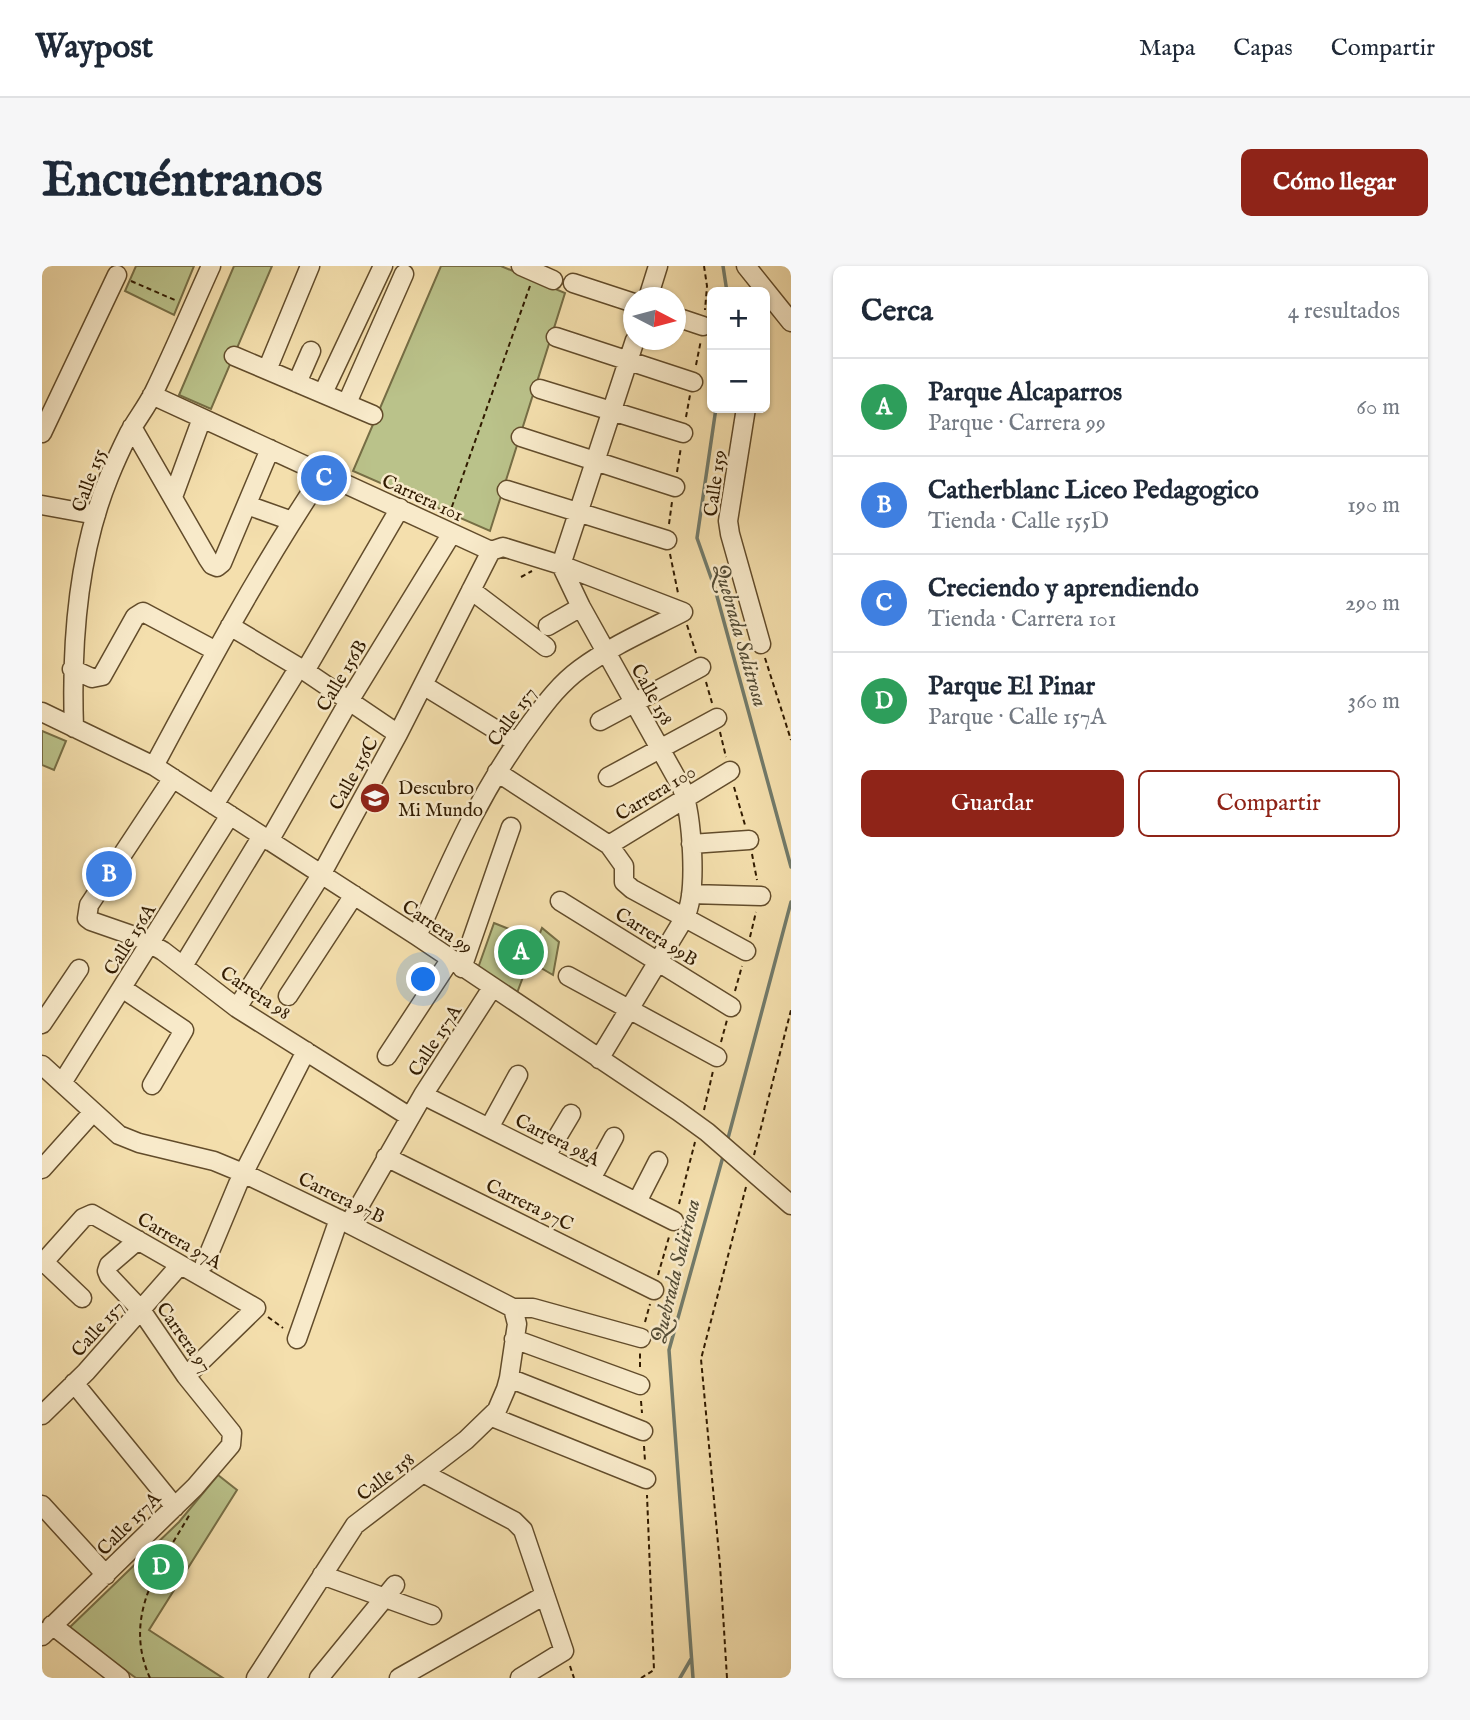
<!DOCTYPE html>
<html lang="es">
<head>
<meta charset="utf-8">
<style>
	:root { --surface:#fff; --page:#f6f6f7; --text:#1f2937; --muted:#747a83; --line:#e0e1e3; --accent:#8f2418 }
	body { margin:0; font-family:"IM FELL English",serif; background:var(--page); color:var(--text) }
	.controls { position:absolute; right:21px; top:21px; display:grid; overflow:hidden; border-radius:10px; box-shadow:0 2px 5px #0004 }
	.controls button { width:63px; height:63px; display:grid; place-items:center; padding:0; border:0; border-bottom:2px solid var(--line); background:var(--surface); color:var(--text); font:35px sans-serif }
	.compass { position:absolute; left:581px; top:21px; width:63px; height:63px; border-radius:50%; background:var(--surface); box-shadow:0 2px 5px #0004; rotate:96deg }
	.you { position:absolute; left:382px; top:714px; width:24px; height:24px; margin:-18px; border:5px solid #fff; border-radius:50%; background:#1a73e8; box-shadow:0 0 0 10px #1a73e833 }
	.badge { display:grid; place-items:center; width:46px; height:46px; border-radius:50%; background:var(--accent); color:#fff; font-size:23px; font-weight:700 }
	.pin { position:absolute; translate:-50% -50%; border:4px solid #fff; box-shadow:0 2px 7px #0006 }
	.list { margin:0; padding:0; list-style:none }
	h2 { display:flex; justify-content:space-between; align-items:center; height:91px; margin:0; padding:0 28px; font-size:30px }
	h2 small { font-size:23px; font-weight:400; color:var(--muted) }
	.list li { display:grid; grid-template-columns:46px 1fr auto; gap:21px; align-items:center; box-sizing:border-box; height:98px; padding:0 28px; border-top:2px solid var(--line) }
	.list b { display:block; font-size:26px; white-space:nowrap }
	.list p { margin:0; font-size:23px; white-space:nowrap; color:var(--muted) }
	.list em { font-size:23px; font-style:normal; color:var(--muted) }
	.actions { display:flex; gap:14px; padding:21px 28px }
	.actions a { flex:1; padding:16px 0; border:2px solid var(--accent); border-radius:10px; text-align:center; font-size:24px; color:var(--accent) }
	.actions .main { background:var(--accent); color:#fff }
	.map { position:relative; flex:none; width:749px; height:1412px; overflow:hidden; border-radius:10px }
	header { display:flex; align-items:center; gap:42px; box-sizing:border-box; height:98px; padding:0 35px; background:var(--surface); border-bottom:2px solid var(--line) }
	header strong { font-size:33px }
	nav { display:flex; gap:38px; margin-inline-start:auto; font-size:24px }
	.intro { display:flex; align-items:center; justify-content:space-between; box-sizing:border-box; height:168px; padding:0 42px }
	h1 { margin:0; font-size:49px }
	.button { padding:18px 32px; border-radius:10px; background:var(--accent); color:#fff; font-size:24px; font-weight:700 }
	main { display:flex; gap:42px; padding:0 42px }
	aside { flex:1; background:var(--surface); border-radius:10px; box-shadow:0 2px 5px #0004 }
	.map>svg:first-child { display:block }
	.green { fill:#bac28a; stroke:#766e45; stroke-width:2 }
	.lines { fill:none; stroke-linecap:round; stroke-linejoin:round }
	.stream { stroke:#727b6b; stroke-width:3.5 }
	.minor-casing { stroke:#624c2b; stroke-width:21 }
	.path { stroke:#311b00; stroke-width:2; stroke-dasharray:5 3.5; stroke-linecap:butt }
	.minor { stroke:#f8eaca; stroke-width:18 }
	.labels { text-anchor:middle; stroke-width:5; stroke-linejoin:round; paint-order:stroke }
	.street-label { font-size:19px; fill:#311b00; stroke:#f8eaca }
	.poi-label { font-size:19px; fill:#311b00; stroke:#f8eaca; text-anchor:start }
	.water-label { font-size:21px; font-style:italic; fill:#524b35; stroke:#f8eaca }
</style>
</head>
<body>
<header>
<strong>Waypost</strong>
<nav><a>Mapa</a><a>Capas</a><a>Compartir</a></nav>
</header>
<div class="intro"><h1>Encuéntranos</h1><a class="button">Cómo llegar</a></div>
<main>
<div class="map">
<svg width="749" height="1412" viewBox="0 0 749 1412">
	<rect width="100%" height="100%" fill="#f4dfad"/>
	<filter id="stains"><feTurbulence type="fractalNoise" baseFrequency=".00286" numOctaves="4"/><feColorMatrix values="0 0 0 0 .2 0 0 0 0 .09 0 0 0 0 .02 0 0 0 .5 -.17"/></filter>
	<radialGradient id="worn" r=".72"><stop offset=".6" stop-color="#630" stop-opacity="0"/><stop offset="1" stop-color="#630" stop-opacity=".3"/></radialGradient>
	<path class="green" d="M94 0H152L132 49 83 25Z
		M192 0H230L169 143 137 129Z
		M399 0H459L523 27 448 265 311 205Z
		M0 465 24 475 12 504 0 499Z
		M452 657 495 674 500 662 517 676 511 709 487 695 475 727 436 702Z
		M176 1209 195 1224 107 1364 181 1412H94L26 1363 137 1256Z"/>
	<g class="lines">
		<path class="stream" d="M681 0 685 26
			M674 142 655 272 673 323 749 601
			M685 876 749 636
			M638 1412 649 1393
			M651 1412 627 1084 682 887"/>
		<g class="minor-casing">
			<path id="minor" d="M479 0 511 14
				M704 0 749 56
				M531 17 592 37
				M606 32 616 0
				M634 51 661 60
				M514 71 651 116
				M192 90 331 149
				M225 104 268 0
				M255 117 269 85
				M498 123 641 167
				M281 127 341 0
				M110 129 449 285 461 281 519 299 641 346
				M305 137 362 8
				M704 142 686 255 688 268 719 378
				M90 161 166 293 170 299 175 301 180 297 228 183
				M0 167 75 9
				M479 171 633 221
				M465 224 625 274
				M131 231 160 152
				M0 239 54 249
				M205 239 250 255
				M429 324 504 381
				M188 360 263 405 356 468
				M506 360 539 341
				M30 403 50 412 60 410 93 351 101 346 174 385
				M263 405 358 242
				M381 419 474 476
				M0 446 112 500 375 670 636 845 665 866 749 939
				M558 455 659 401
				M32 462C29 378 35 289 67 211 73 196 80 181 87 167 95 153 105 140 112 126 132 85 150 42 169 0
				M112 500C165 401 218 302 281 208
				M455 506 567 579 582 600V616L590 623 704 685
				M566 511 675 452
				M131 512 47 639 45 652 49 655 98 672 121 685 195 742 368 851
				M172 539 257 401
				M227 575 307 435 410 267
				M649 578 707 574
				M567 579 688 505
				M649 628 719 630
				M518 635 689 741
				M375 670C409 594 440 521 491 454 505 435 519 417 538 403 569 380 606 364 641 346
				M141 700 220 570
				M420 702 469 561
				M526 710 675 791
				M80 722 142 764 110 819
				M246 730 312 629
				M195 742 279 609 356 468 449 285
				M0 758 37 703
				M345 790 408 694
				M557 793 643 651C656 626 650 549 640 522L539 341 519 299 593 74
				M0 799 77 869 97 877 172 895 201 907 307 958 471 1042H491L599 1072
				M20 817 188 549
				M381 829 632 955
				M447 862 476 809
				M504 890 529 848
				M344 891 612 1024
				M0 903 51 846
				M549 913 572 871
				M595 936 616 895
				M307 958 381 829 450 722
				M2 996 40 1032
				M163 997 196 918 264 785
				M0 998 41 952 50 948 214 1042 144 1110
				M255 1073 297 953
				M472 1073 598 1119
				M467 1112 601 1165
				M32 1117 133 1241
				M0 1149 44 1106 138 999
				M450 1151 604 1213
				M381 1207 472 1255 481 1264 522 1385 478 1412
				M0 1239 64 1309
				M280 1309 390 1349
				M10 1359 78 1412
				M0 1370 153 1221 189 1179 190 1167 144 1110 99 1044 67 1010 65 1005 67 999 96 974
				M214 1412 313 1259 424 1174 455 1144 464 1123 467 1112 475 1058 471 1042
				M277 1412 353 1319
				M357 1412 503 1329"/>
		</g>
		<path class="path" d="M662 0 665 20 663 44
			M89 15 135 35
			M654 99 659 74
			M644 151 648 129
			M635 206 639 181
			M407 249 488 20
			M627 258 630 236
			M628 288 636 327
			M479 311 490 305
			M645 359 654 387
			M723 392 749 474
			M664 416 670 437
			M678 466 684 491
			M692 521 703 559
			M710 588 715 614
			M708 671 714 646
			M693 725 700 700
			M679 776 685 754
			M662 844 671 805
			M712 889 749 744
			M637 938 653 876
			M616 1009 627 971
			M226 1051 241 1062
			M603 1056 608 1038
			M598 1101V1086
			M599 1135 600 1147
			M602 1180 603 1195
			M528 1400 532 1412
			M108 1412C80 1350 117 1301 148 1248
			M599 1412 612 1404 605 1229
			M685 1412 678 1299 659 1093 704 921"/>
		<use href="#minor" class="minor"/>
	</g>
	<defs>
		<g id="school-disc" transform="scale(1.575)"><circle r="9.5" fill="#8f2418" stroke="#f8eaca"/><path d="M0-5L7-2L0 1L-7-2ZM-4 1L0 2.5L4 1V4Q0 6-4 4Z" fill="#fff"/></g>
	</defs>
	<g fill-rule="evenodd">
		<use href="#school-disc" x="333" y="532"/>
	</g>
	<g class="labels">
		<g class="street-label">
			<text transform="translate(46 214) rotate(-70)" y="7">Calle 155</text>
			<text transform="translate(672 217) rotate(-82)" y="7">Calle 159</text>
			<text transform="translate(381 231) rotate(25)" y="7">Carrera 101</text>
			<text transform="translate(299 409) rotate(-59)" y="7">Calle 156B</text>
			<text transform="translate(611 428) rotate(61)" y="7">Calle 158</text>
			<text transform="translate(469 450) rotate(-54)" y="7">Calle 157</text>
			<text transform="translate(311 507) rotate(-61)" y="7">Calle 156C</text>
			<text transform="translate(613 526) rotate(-31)" y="7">Carrera 100</text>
			<text transform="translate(396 660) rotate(34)" y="7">Carrera 99</text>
			<text transform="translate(615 670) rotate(32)" y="7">Carrera 99B</text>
			<text transform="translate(87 673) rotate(-58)" y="7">Calle 156A</text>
			<text transform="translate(214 726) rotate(34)" y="7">Carrera 98</text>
			<text transform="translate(392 774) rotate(-57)" y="7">Calle 157A</text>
			<text transform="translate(516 873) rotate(27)" y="7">Carrera 98A</text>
			<text transform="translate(300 931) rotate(26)" y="7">Carrera 97B</text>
			<text transform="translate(488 938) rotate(26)" y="7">Carrera 97C</text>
			<text transform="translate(138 974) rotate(30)" y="7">Carrera 97A</text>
			<text transform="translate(55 1062) rotate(-48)" y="7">Calle 157</text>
			<text transform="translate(143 1071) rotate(55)" y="7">Carrera 97</text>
			<text transform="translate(343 1210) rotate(-37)" y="7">Calle 158</text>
			<text transform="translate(86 1257) rotate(-45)" y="7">Calle 157A</text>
		</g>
		<g class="poi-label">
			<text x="356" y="528">Descubro<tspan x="356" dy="22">Mi Mundo</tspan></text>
		</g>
		<g class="water-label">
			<text transform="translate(699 369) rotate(74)" y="7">Quebrada Salitrosa</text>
			<text transform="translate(633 1005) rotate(-76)" y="7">Quebrada Salitrosa</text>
		</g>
	</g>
	<rect width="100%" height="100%" filter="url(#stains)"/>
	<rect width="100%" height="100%" fill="url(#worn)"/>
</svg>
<div class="controls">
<button>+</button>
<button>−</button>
</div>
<svg class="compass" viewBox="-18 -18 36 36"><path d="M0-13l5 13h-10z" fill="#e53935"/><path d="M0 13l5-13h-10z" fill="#747a83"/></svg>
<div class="you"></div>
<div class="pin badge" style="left:479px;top:686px;background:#2e9e5b">A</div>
<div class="pin badge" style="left:67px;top:608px;background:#3f7fe0">B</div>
<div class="pin badge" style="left:282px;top:212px;background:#3f7fe0">C</div>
<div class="pin badge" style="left:119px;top:1301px;background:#2e9e5b">D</div>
</div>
<aside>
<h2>Cerca<small>4 resultados</small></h2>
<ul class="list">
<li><span class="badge" style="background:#2e9e5b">A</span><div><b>Parque Alcaparros</b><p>Parque · Carrera 99</p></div><em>60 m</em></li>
<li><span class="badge" style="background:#3f7fe0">B</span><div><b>Catherblanc Liceo Pedagogico</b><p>Tienda · Calle 155D</p></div><em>190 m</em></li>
<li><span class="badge" style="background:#3f7fe0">C</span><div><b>Creciendo y aprendiendo</b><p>Tienda · Carrera 101</p></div><em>290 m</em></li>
<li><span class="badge" style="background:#2e9e5b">D</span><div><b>Parque El Pinar</b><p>Parque · Calle 157A</p></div><em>360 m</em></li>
</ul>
<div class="actions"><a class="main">Guardar</a><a>Compartir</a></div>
</aside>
</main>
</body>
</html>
